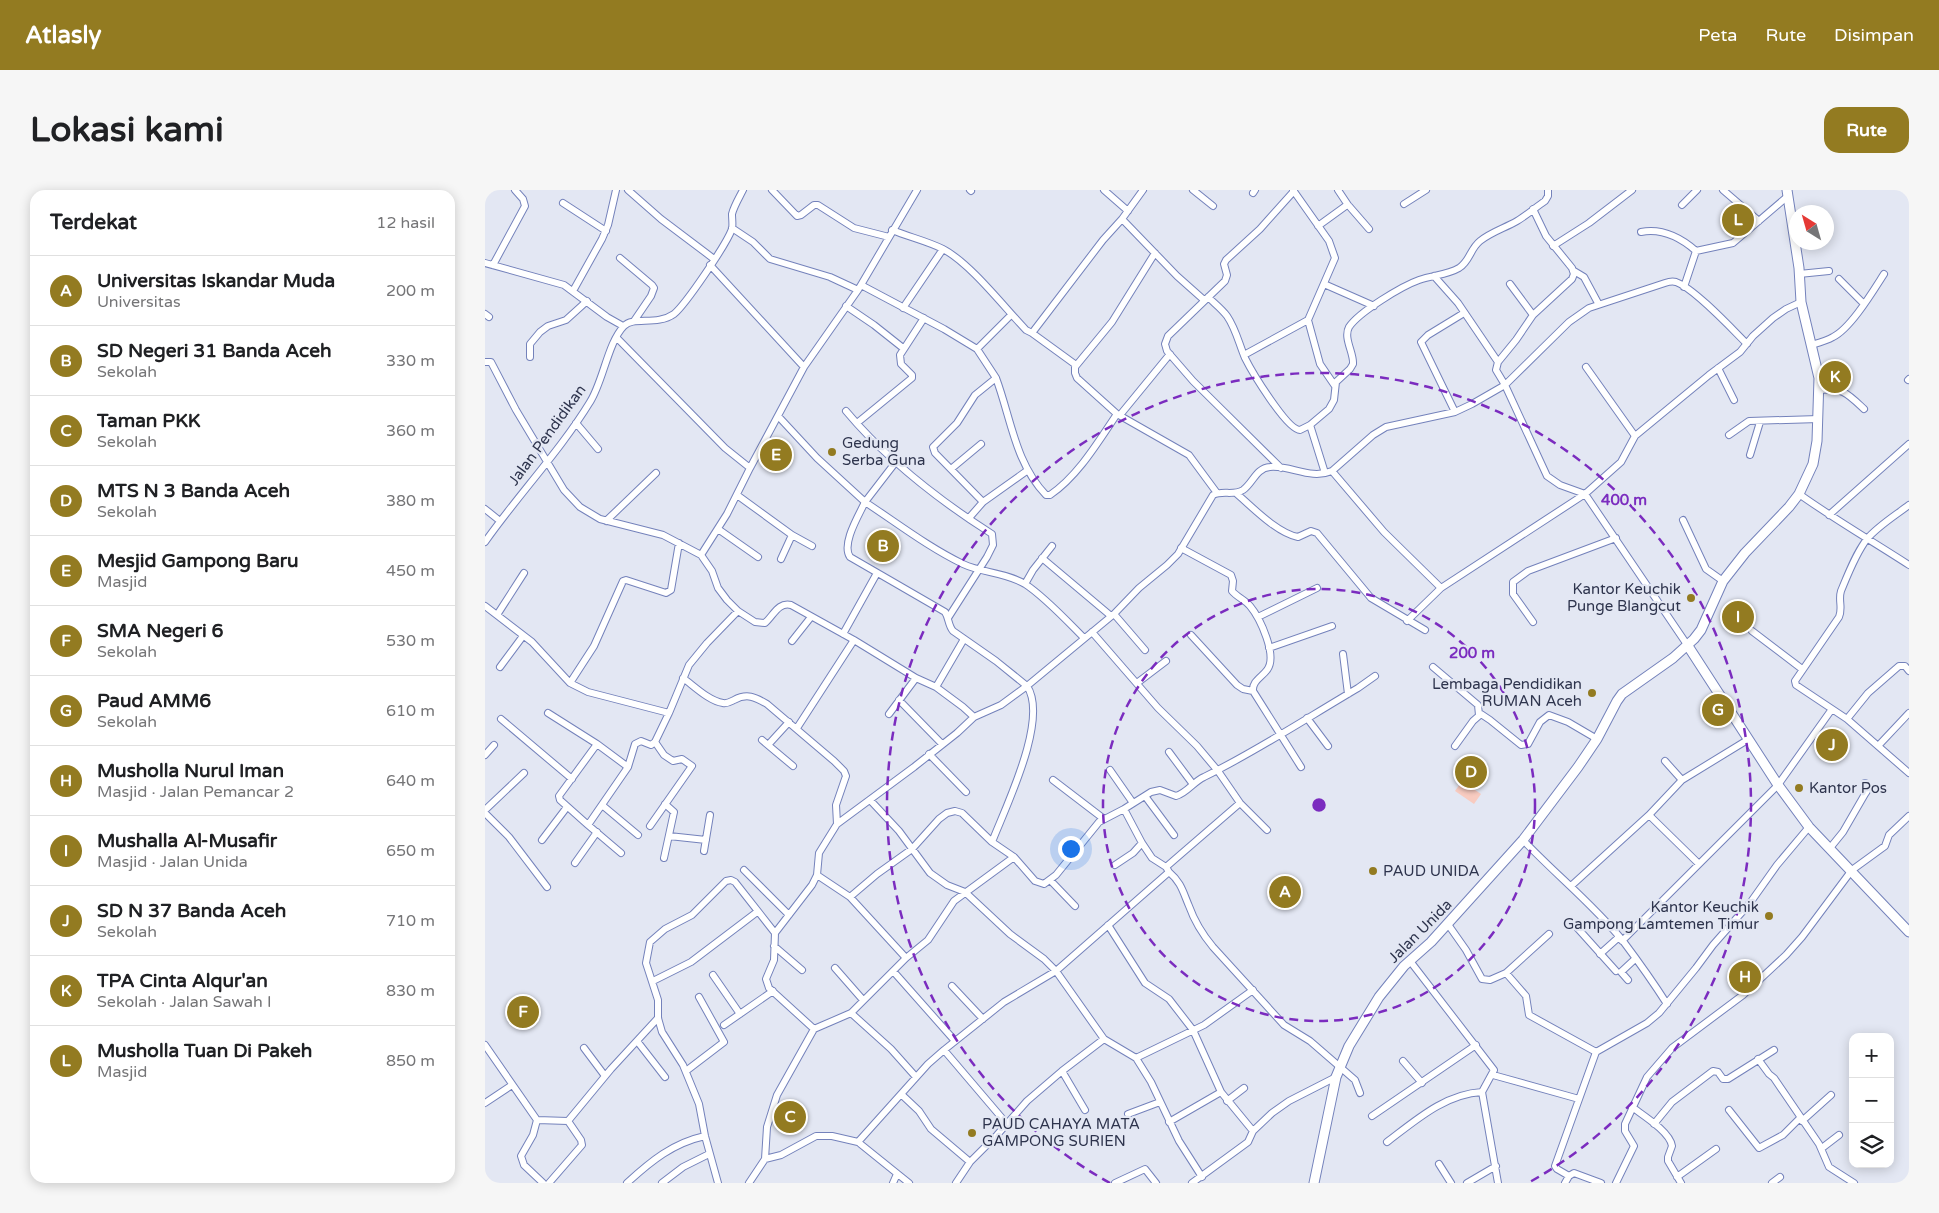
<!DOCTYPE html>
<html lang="id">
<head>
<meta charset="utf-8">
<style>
	:root { --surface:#fff; --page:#f6f6f6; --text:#202124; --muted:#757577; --line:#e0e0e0; --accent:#937b21 }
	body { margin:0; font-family:"Varela Round",sans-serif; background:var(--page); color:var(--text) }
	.controls { position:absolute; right:15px; bottom:15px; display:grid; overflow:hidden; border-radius:10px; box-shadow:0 2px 12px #0003 }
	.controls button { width:45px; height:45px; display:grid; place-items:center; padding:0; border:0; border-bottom:1px solid var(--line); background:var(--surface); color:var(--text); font:25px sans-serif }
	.compass { position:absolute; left:1304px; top:15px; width:45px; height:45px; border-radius:50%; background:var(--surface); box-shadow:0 2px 12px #0003; rotate:323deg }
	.you { position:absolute; left:585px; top:658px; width:18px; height:18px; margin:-12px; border:4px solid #fff; border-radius:50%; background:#1a73e8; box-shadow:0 0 0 8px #1a73e833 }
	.badge { display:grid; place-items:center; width:32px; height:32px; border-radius:50%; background:var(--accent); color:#fff; font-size:16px; font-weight:700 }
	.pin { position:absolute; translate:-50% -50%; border:2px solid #fff; box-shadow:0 1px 5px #0006 }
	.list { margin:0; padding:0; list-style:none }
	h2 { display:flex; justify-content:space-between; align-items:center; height:65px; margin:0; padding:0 20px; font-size:21px }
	h2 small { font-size:16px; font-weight:400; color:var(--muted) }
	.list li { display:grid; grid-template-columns:32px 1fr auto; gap:15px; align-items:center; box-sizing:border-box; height:70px; padding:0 20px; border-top:1px solid var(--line) }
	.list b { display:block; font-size:19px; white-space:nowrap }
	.list p { margin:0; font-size:16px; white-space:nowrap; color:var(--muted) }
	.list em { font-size:16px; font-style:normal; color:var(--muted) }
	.icon { flex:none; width:28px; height:28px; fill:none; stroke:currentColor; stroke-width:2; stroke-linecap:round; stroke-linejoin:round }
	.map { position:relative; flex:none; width:1424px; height:993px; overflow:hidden; border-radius:15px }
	header { display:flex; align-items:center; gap:30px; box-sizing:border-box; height:70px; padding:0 25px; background:var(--accent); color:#fff }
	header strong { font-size:24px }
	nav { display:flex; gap:28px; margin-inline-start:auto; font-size:18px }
	.intro { display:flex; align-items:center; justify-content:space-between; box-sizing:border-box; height:120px; padding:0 30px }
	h1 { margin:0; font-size:35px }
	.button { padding:12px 22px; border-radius:15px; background:var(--accent); color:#fff; font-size:18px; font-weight:700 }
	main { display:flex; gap:30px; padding:0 30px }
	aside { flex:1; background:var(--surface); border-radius:15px; box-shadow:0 2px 12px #0003 }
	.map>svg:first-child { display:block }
	.green { fill:#f8cbc0 }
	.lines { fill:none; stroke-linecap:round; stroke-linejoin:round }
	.street-casing { stroke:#7482bb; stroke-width:8 }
	.secondary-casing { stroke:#7482bb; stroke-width:11 }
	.street { stroke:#fff; stroke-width:6 }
	.secondary { stroke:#fff; stroke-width:9 }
	.ring { fill:none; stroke:#7b2cbf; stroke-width:2.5; stroke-dasharray:9 6 }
	.poi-dot { fill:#937b21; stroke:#e3e7f3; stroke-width:2 }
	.labels { text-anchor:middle; stroke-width:4.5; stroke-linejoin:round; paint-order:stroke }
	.street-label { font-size:15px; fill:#2e344d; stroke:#e3e7f3 }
	.poi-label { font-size:15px; fill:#2e344d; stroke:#e3e7f3; text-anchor:start }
	.centre { fill:#7b2cbf; stroke:#e3e7f3; stroke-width:2.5 }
	.ring-label { font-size:15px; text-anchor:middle; font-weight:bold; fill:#7b2cbf; stroke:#e3e7f3; stroke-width:4.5; stroke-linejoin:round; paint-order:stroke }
</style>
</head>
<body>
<header>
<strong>Atlasly</strong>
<nav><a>Peta</a><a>Rute</a><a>Disimpan</a></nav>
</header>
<div class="intro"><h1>Lokasi kami</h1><a class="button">Rute</a></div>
<main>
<aside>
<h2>Terdekat<small>12 hasil</small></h2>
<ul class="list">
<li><span class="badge">A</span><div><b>Universitas Iskandar Muda</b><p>Universitas</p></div><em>200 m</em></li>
<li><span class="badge">B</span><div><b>SD Negeri 31 Banda Aceh</b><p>Sekolah</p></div><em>330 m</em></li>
<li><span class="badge">C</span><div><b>Taman PKK</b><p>Sekolah</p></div><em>360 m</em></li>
<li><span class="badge">D</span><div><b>MTS N 3 Banda Aceh</b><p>Sekolah</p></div><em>380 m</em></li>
<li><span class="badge">E</span><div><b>Mesjid Gampong Baru</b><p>Masjid</p></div><em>450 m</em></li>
<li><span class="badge">F</span><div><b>SMA Negeri 6</b><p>Sekolah</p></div><em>530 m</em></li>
<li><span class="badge">G</span><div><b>Paud AMM6</b><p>Sekolah</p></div><em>610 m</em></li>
<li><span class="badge">H</span><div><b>Musholla Nurul Iman</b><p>Masjid · Jalan Pemancar 2</p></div><em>640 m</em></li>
<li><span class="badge">I</span><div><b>Mushalla Al-Musafir</b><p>Masjid · Jalan Unida</p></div><em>650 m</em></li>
<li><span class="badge">J</span><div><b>SD N 37 Banda Aceh</b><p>Sekolah</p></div><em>710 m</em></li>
<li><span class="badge">K</span><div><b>TPA Cinta Alqur'an</b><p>Sekolah · Jalan Sawah I</p></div><em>830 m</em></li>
<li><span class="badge">L</span><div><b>Musholla Tuan Di Pakeh</b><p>Masjid</p></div><em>850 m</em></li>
</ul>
</aside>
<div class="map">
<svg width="1424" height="993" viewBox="0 0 1424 993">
	<rect width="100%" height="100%" fill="#e3e7f3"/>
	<path class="green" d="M977 591 996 604 989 614 970 601Z"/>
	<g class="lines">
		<g class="street-casing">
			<path id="street" d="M143 0 176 29 229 69
				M287 0 312 26 316 25 329 15H333L369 38 404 47
				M485 0 486 1
				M619 0 643 21
				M658 0 637 29 692 86 719 110
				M708 0 728 16
				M853 0 863 15
				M1238 0 1274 31
				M768 3 770 0
				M78 13 121 41
				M919 14 941 0
				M1197 15 1212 0
				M1048 19 1061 46 1087 78 1089 84 1087 89 1048 125 1031 150 1013 172 1011 180 1020 195 1062 286 1075 295 1100 304 1203 456
				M833 36 862 15 864 16 884 39
				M247 38 268 52 285 69 345 87 373 100 432 0
				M407 40C424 47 442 51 458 59 485 73 519 117 541 140L547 143 618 50 637 29
				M1156 42C1177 38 1195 47 1211 61
				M1068 56 1104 33 1147 0
				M135 68 167 95 169 98 166 106 149 131
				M0 73 79 95 122 127 138 136
				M8 75 40 16 38 9 30 0
				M225 75 319 177
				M1089 81 1099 87 1113 113
				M1314 84 1344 81
				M949 86 973 113 1013 172
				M1354 89 1379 114
				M839 94 889 116
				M1025 94 1048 125
				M376 95 459 139 492 159 511 188 490 205 472 233 448 257 450 263 498 312 484 328
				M1199 97 1211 61 1248 53 1303 6
				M88 101 117 49 123 35 131 0
				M723 107C729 113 737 119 742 126 751 139 754 154 760 168 767 182 802 240 815 240L825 235 844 219 849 210 851 192 865 179 868 174C869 163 858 148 864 137 874 122 917 96 934 90 948 85 962 85 974 78 985 71 985 59 995 51 1006 42 1020 38 1032 31 1042 25 1051 17 1060 11L1063 6V0
				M361 116 389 135 418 158
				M418 118 458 59
				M0 124 4 127
				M823 130 835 174 850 196
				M547 143 591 175
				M132 148 240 258 265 278
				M1326 155C1333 153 1341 151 1348 147 1366 138 1388 101 1399 84
				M492 159 526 125
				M759 165 823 130 850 68 844 51 808 0
				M45 167V154L55 142 63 136 81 130 102 111
				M0 172H6L31 220 79 300 95 317 115 329 178 345 216 365 227 381 233 398 242 410 253 421 270 432 280 433C289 425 293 412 306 415L369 450 431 488 451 497 478 517 489 527
				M1101 177 1150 246
				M1233 178 1249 210
				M511 188C526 228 530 273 561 305H565C593 286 613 252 632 224L592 188 590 183V177L627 132 670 63
				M1423 190 1424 189
				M1334 200C1358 198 1361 202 1379 219
				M361 221C402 270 452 309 507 344L508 355 502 367 463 428
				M970 222 936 152 943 145 979 123
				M632 224 704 265 732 303
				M635 225 685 164
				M293 226 332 268 380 312C374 325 356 354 365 367L460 422C464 428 463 435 468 441L511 471 542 496C564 529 521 616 507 652
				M91 233 113 259
				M372 233 427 188V185L416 174 415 165 439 128
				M825 235 840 283
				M1244 245 1264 231 1334 229
				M1265 265 1275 232
				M410 273 380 312C412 333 443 357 478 374 497 383 520 382 540 394 560 407 582 431 599 448
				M796 278 708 191 682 161 680 154 683 146 740 91 742 85 739 74 741 70 775 39 809 1
				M466 279 496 254
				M847 281 899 342 956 398
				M751 303C767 317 792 343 813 347L826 341 832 343 886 408 940 440
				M1314 304C1349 329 1387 351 1424 375
				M252 305 307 345 327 356
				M498 312 543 280
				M1424 315C1411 325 1393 336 1382 349 1371 363 1363 384 1356 401 1353 410 1358 418 1354 427L1310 491 1311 495 1362 529 1424 583
				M0 319 15 331
				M1344 325 1424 254
				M1198 330 1221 379 1238 391
				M121 331 171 283
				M233 339 273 367
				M0 352C33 305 75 261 105 212 118 192 123 152 139 136 148 126 172 136 189 124 201 114 241 55 247 39 248 35 247 29 247 24 249 16 254 8 258 0
				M696 358 746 385 748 391 747 401C752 407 760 410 765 416 775 428 793 466 782 480 777 487 767 491 768 501L816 577
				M216 365 242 324 265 278 319 177 373 100
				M557 368 626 426
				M296 369 307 345
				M540 394 548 380 567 356
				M0 416 47 452 85 493 103 502 184 523 204 475 222 453 253 421
				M629 424 660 460
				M12 425 39 383
				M773 427 832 398
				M922 431 956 398 1100 304 1136 272 1150 246 1224 185 1255 162 1268 146 1288 128 1301 119 1316 112
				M1048 432 1028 404V392L1043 381 1131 348
				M1267 441 1317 479
				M607 442 673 518 712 556 733 581 755 613 782 640
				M358 444 392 383
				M706 445 752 495 758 499 768 501
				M307 451 326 427
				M784 458 847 436
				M858 464 863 504
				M15 477 38 446
				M948 477 993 515 994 525
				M198 488C209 496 224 511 238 513 242 514 245 512 249 510 262 503 270 507 282 514L349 571 359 581 361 586 351 615 352 634
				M85 493 109 456 138 391 141 390 181 403 186 400 194 353
				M652 493 681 471
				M451 497 479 449
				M414 510 457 554
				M63 523 112 554
				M404 524 431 488
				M822 528 843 556
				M16 529 87 589
				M1362 529 1383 503 1414 476H1420L1424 481
				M312 538 369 450
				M277 550 308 576
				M283 555 304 532
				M970 556 988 531 996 524 1005 530 1036 555 1043 554 1055 532 1064 525 1083 532 1112 549
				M1393 556 1424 523
				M684 562 707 593
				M444 564 481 602
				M0 565 9 555
				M625 580 648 613
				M568 590 619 629
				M1197 590 1264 549
				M660 606 689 645
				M385 610 414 641 445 683 462 695 480 702 525 744 559 769 571 781 619 849 651 868 666 892 694 951 717 987
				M117 615 153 645
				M639 619 657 653 667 668 681 677
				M0 620 39 583
				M0 623 24 647 62 697
				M1164 625 1214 674
				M103 635 75 610 74 606 112 554 143 577
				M165 636 207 576 197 569 188 571 179 565 170 552
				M184 646 221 650
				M57 650 82 617
				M1038 650C1070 684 1108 714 1138 751 1153 771 1168 792 1182 814
				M1345 658 1358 642 1380 604 1382 601 1380 593
				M219 661 225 625
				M136 663 103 635 143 577 150 554 156 551 166 555 170 552 184 523
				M179 668 189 622 180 614
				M90 673 112 642
				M630 675 648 663 657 653
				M259 680 304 725
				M684 682C696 692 698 702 704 716 709 730 718 745 728 757L799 835 825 851 870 890 875 903
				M332 685 365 707 421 768
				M565 690 590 716
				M1086 696 1164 625 1197 590 1180 571
				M365 707 392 684 427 659 454 629 462 623 470 621 477 623 507 652 529 667 550 691 559 694 571 685 614 632 639 619 666 602 675 600 691 606C702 603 708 592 719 587 772 561 822 528 873 498L890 486
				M1087 732 1131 781
				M962 733 981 760 997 789 1005 790 1021 783 1041 806 1044 825 1111 862
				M623 735 660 793 684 809 708 840 736 902 768 941
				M1137 751 1293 595 1347 519
				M289 756 317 780
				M1115 764 1134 747
				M925 771 1009 880 997 902 1013 993
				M350 778 378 810
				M408 781 470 851
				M1021 783 1064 744
				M228 785 255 824
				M1143 790 1136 782 1150 769
				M168 791 206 772 272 722
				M467 796 498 829
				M366 823 406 859 431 887
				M239 835 288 801
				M329 839 284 798 281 789 289 770 290 743 327 695 332 685 334 663 352 634 429 577 472 543 489 527 516 515 542 496 629 424 654 398 682 375 693 364 728 305C737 300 749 306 758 300 768 293 771 278 785 277 806 275 825 290 847 281L888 245 901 237 970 222 987 214 1020 195 1084 132 1104 118 1180 93C1183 92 1187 91 1191 92 1209 98 1248 140 1262 154
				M152 851 180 887
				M0 855 52 930 48 945 36 966 39 975 58 993
				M99 858 120 886
				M459 860 522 934
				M1111 862 1162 833 1174 823 1211 778 1228 755 1265 713 1292 675 1324 637
				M651 868 719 835 768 800
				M1273 869 1284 884 1289 888 1334 954 1344 977 1369 993
				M918 871 937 893
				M201 881 239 852 214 807
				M577 881 600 920
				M1008 885 1094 909
				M416 904 434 921 446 939 485 972
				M742 911 759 898
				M0 913 27 895
				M1147 917C1159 926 1185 942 1187 956L1183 967V971L1196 993
				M1244 920 1274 958 1298 945 1315 928
				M643 924 675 912
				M887 926 991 855
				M52 930 83 931 126 879 173 828
				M1317 931 1346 905
				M684 932 736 902
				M1169 934 1187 912 1228 881 1233 882 1238 889H1243L1289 860
				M373 952 443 874 459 860 519 812 571 781 684 682 681 677 755 613
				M902 952C931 930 960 904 997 902
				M1337 958 1354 945
				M280 969 296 965 331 946H347L373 952 424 993
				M954 974 966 993
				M1084 986 1072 979 1070 976 1111 862
				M1192 987 1231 959
				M64 993 97 955 96 950 83 931
				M142 993C166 971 188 953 220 946
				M177 993 198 977 224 964
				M233 993 220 946 214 914 198 875 177 842 173 828V810L161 773 165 752 180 739 207 725 241 691 246 690 250 692 290 743
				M264 993 280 969 282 937 292 905 329 839 366 823 421 768 443 750 469 711 529 667
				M408 993 412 984
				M471 993 485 972 512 945 542 911 577 881 619 849
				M630 993 660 979 671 993
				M707 993 763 952 768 941 787 923 804 911 851 887
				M982 993 1011 976
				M1080 993 1084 986 1089 983 1116 993
				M1131 993 1149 956 1140 941V934L1162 887 1187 858 1258 805 1301 765 1317 747 1367 680 1400 656 1404 645 1424 626
				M1287 993 1295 987"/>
		</g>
		<g class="secondary-casing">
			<path id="secondary" d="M1203 456 1293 595 1324 637 1424 742
				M829 993 851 887 864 856 894 807 919 776 946 752 1038 650 1093 577 1112 549 1132 511 1137 504 1188 468 1209 449 1216 440 1238 391 1260 363 1304 317 1314 304 1328 274 1332 251 1334 188 1316 112 1314 78 1302 0"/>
		</g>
		<use href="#street" class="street"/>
		<use href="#secondary" class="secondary"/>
	</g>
	<g class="ring">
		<circle cx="834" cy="615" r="216"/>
		<path d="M625 993A432 432 0 1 1 1043 993"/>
	</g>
	<g class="poi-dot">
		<circle cx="347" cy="262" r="5"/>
		<circle cx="1206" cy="408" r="5"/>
		<circle cx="1107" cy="503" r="5"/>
		<circle cx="1314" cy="598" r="5"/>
		<circle cx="888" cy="681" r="5"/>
		<circle cx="1284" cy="726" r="5"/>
		<circle cx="487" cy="943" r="5"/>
	</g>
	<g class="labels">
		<g class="street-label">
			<text transform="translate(62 245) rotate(-54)" y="5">Jalan Pendidikan</text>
			<text transform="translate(935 741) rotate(-45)" y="5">Jalan Unida</text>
		</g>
		<g class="poi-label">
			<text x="357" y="258">Gedung<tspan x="357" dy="17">Serba Guna</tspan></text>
			<text x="1196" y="404" text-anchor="end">Kantor Keuchik<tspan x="1196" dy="17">Punge Blangcut</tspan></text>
			<text x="1097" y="499" text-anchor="end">Lembaga Pendidikan<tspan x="1097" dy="17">RUMAN Aceh</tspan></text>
			<text x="1324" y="603">Kantor Pos</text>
			<text x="898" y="686">PAUD UNIDA</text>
			<text x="1274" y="722" text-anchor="end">Kantor Keuchik<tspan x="1274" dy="17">Gampong Lamtemen Timur</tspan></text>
			<text x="497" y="939">PAUD CAHAYA MATA<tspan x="497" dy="17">GAMPONG SURIEN</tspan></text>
		</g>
	</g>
	<circle cx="834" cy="615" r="8" class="centre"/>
	<g class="ring-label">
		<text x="1139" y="315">400 m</text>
		<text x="987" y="468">200 m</text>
	</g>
</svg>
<div class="controls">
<button>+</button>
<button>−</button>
<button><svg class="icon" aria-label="layers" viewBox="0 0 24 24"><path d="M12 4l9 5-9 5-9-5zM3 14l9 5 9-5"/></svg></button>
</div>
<svg class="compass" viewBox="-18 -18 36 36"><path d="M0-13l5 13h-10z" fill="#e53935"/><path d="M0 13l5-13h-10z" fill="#757577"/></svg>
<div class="you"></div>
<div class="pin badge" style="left:800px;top:702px">A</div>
<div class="pin badge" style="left:398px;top:356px">B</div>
<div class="pin badge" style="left:305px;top:927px">C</div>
<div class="pin badge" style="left:986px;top:582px">D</div>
<div class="pin badge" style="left:291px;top:265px">E</div>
<div class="pin badge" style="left:38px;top:822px">F</div>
<div class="pin badge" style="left:1233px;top:520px">G</div>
<div class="pin badge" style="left:1260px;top:787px">H</div>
<div class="pin badge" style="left:1253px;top:427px">I</div>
<div class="pin badge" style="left:1347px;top:555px">J</div>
<div class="pin badge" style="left:1350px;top:187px">K</div>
<div class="pin badge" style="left:1253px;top:30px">L</div>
</div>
</main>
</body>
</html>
